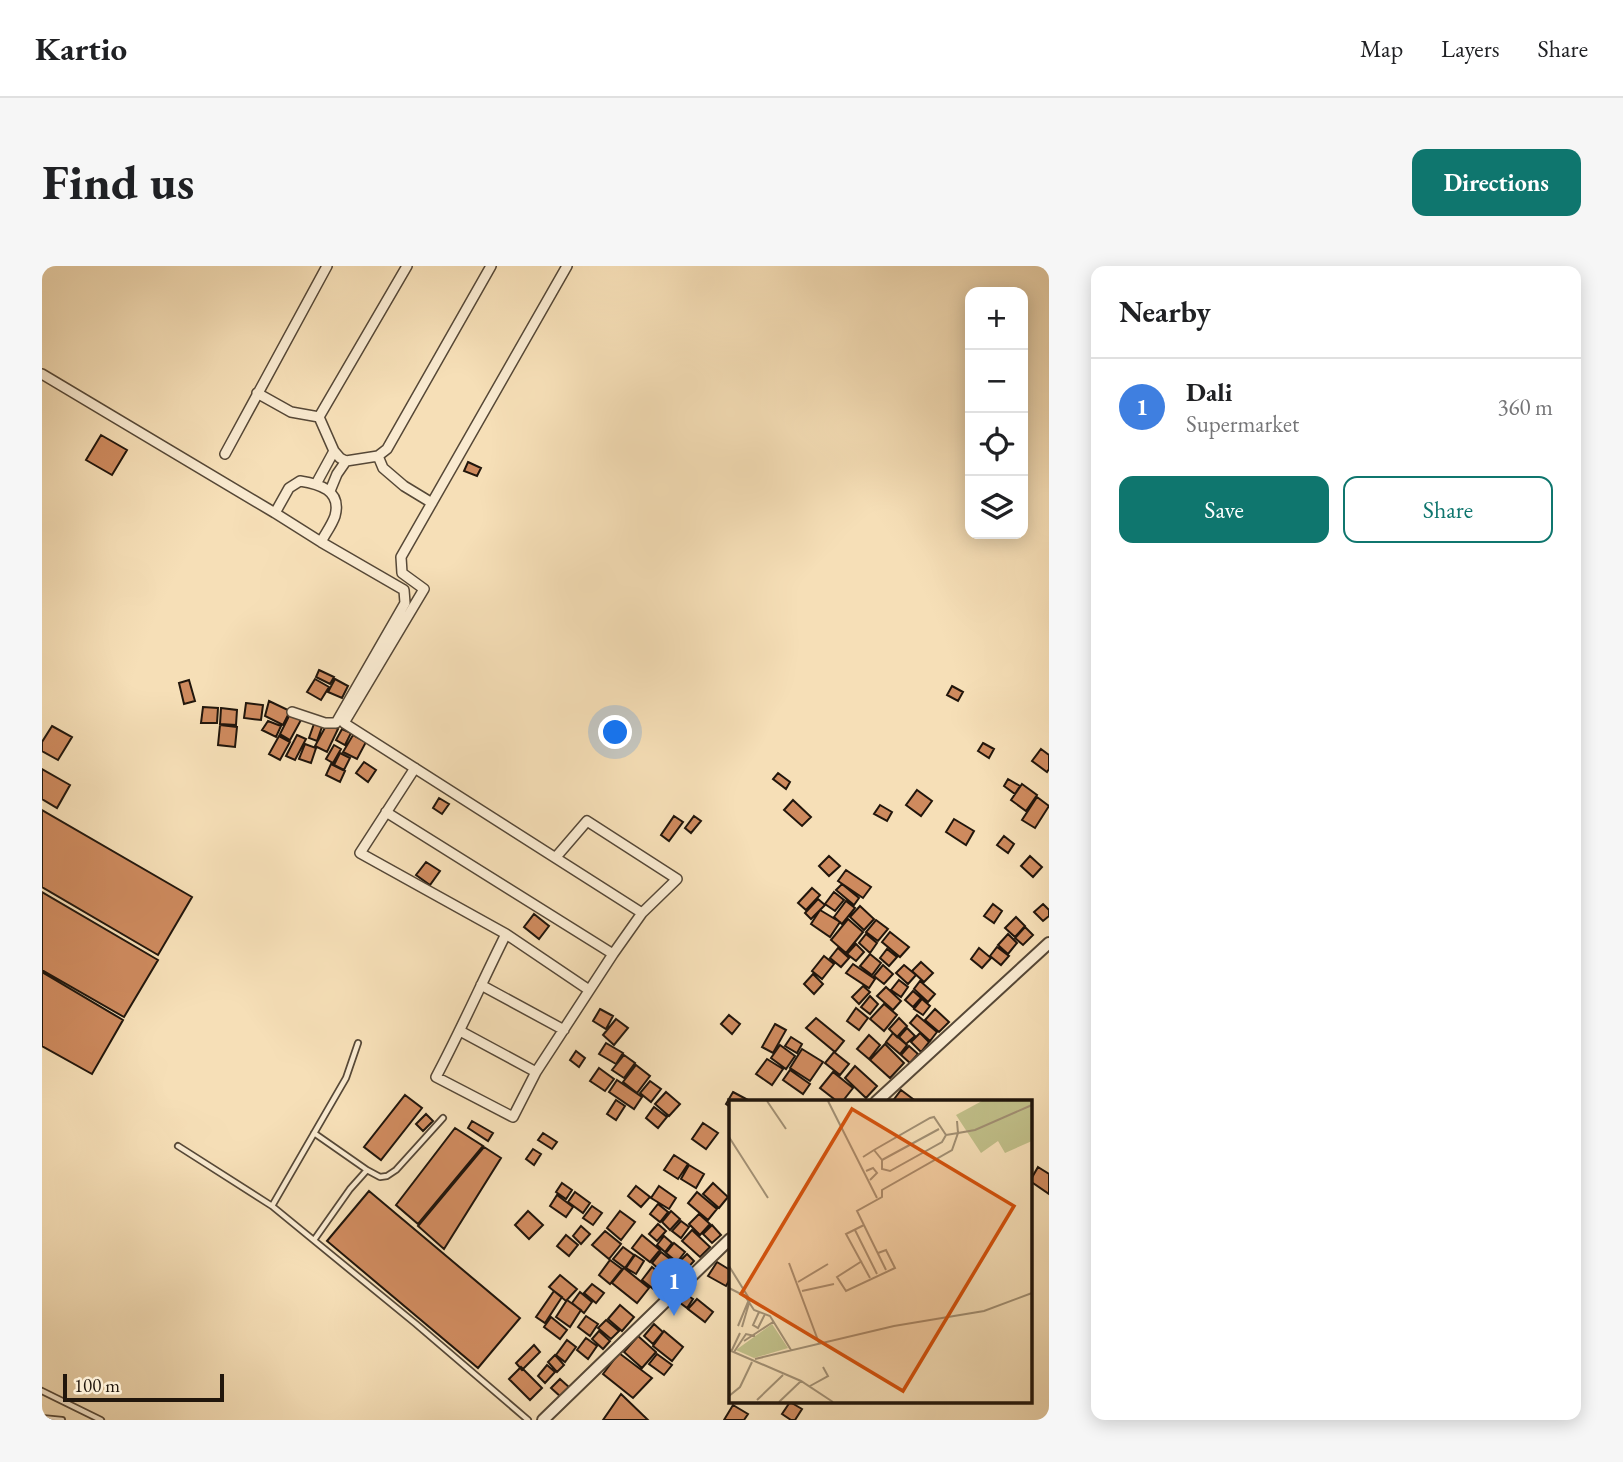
<!DOCTYPE html>
<html lang="en">
<head>
<meta charset="utf-8">
<style>
	:root { --surface:#fff; --page:#f6f6f6; --text:#202124; --muted:#757577; --line:#e0e0e0; --accent:#0f766e }
	body { margin:0; font-family:"EB Garamond",serif; background:var(--page); color:var(--text) }
	.controls { position:absolute; right:21px; top:21px; display:grid; overflow:hidden; border-radius:14px; box-shadow:0 4px 18px #0003 }
	.controls button { width:63px; height:63px; display:grid; place-items:center; padding:0; border:0; border-bottom:2px solid var(--line); background:var(--surface); color:var(--text); font:35px sans-serif }
	.scale { position:absolute; left:21px; bottom:18px; width:161px; box-sizing:border-box; padding-left:7px; border:4px solid #21160c; border-top:0; font-size:19px; line-height:24px; white-space:nowrap; color:#21160c; -webkit-text-stroke:5px #f9ead0; paint-order:stroke }
	.you { position:absolute; left:574px; top:467px; width:24px; height:24px; margin:-18px; border:5px solid #fff; border-radius:50%; background:#1a73e8; box-shadow:0 0 0 10px #1a73e833 }
	.badge { display:grid; place-items:center; width:46px; height:46px; border-radius:50%; background:var(--accent); color:#fff; font-size:23px; font-weight:700 }
	.pin { position:absolute; translate:-50% -58px; filter:drop-shadow(0 2px 4px #0008) }
	.pin::after { content:''; position:absolute; top:37px; width:24px; height:21px; background:inherit; clip-path:polygon(0 0,100% 0,50% 100%) }
	.list { margin:0; padding:0; list-style:none }
	h2 { display:flex; justify-content:space-between; align-items:center; height:91px; margin:0; padding:0 28px; font-size:30px }
	h2 small { font-size:23px; font-weight:400; color:var(--muted) }
	.list li { display:grid; grid-template-columns:46px 1fr auto; gap:21px; align-items:center; box-sizing:border-box; height:98px; padding:0 28px; border-top:2px solid var(--line) }
	.list b { display:block; font-size:26px; white-space:nowrap }
	.list p { margin:0; font-size:23px; white-space:nowrap; color:var(--muted) }
	.list em { font-size:23px; font-style:normal; color:var(--muted) }
	.actions { display:flex; gap:14px; padding:21px 28px }
	.actions a { flex:1; padding:16px 0; border:2px solid var(--accent); border-radius:14px; text-align:center; font-size:24px; color:var(--accent) }
	.actions .main { background:var(--accent); color:#fff }
	.icon { flex:none; width:38px; height:38px; fill:none; stroke:currentColor; stroke-width:2; stroke-linecap:round; stroke-linejoin:round }
	.map { position:relative; flex:none; width:1007px; height:1154px; overflow:hidden; border-radius:14px }
	header { display:flex; align-items:center; gap:42px; box-sizing:border-box; height:98px; padding:0 35px; background:var(--surface); border-bottom:2px solid var(--line) }
	header strong { font-size:33px }
	nav { display:flex; gap:38px; margin-inline-start:auto; font-size:24px }
	.intro { display:flex; align-items:center; justify-content:space-between; box-sizing:border-box; height:168px; padding:0 42px }
	h1 { margin:0; font-size:49px }
	.button { padding:18px 32px; border-radius:14px; background:var(--accent); color:#fff; font-size:24px; font-weight:700 }
	main { display:flex; gap:42px; padding:0 42px }
	aside { flex:1; background:var(--surface); border-radius:14px; box-shadow:0 4px 18px #0003 }
	.map>svg:first-child { display:block }
	.building { fill:#ce8a5e; stroke:#21160c; stroke-width:2 }
	.lines { fill:none; stroke-linecap:round; stroke-linejoin:round }
	.service-casing { stroke:#564837; stroke-width:8 }
	.minor-casing { stroke:#564837; stroke-width:12 }
	.tertiary-casing { stroke:#564837; stroke-width:14 }
	.service { stroke:#f9ead0; stroke-width:4.5 }
	.minor { stroke:#f9ead0; stroke-width:9 }
	.tertiary { stroke:#f9ead0; stroke-width:10 }
	.inset-road { fill:none; stroke:#a18f73; stroke-width:2 }
	.view { fill:#d4520c; fill-opacity:0.15; stroke:#d4520c; stroke-width:3.5 }
	.inset-edge { fill:none; stroke:#21160c; stroke-width:3.5 }
</style>
</head>
<body>
<header>
<strong>Kartio</strong>
<nav><a>Map</a><a>Layers</a><a>Share</a></nav>
</header>
<div class="intro"><h1>Find us</h1><a class="button">Directions</a></div>
<main>
<div class="map">
<svg width="1007" height="1154" viewBox="0 0 1007 1154">
	<rect width="100%" height="100%" fill="#f6dfb7"/>
	<filter id="stains"><feTurbulence type="fractalNoise" baseFrequency=".00286" numOctaves="4"/><feColorMatrix values="0 0 0 0 .2 0 0 0 0 .09 0 0 0 0 .02 0 0 0 .5 -.17"/></filter>
	<radialGradient id="worn" r=".72"><stop offset=".6" stop-color="#630" stop-opacity="0"/><stop offset="1" stop-color="#630" stop-opacity=".3"/></radialGradient>
	<path class="building" d="M59 169 85 184 70 209 44 194Z
		M426 196 439 202 435 210 422 205Z
		M277 404 292 411 288 418 274 411Z
		M273 413 287 421 279 434 265 426Z
		M293 413 306 420 300 432 286 426Z
		M147 414 153 435 142 438 137 417Z
		M910 420 921 426 916 435 905 429Z
		M227 435 248 445 241 459 223 450Z
		M204 437 221 439 219 454 202 452Z
		M161 441 176 442 175 457H159Z
		M179 442 195 444 194 459 178 458Z
		M248 448 259 454 248 474 238 468Z
		M226 455 239 460 234 471 220 464Z
		M273 455 281 458 275 475 267 472Z
		M285 458 296 463 285 486 273 480Z
		M178 459 195 461 193 481 176 479Z
		M10 460 30 471 16 494 0 485V476Z
		M300 463 309 467 303 479 294 474Z
		M255 469 264 473 253 494 244 490Z
		M311 469 324 476 315 493 301 486Z
		M237 470 248 476 238 494 227 488Z
		M941 477 952 483 947 492 936 485Z
		M263 478 274 482 269 497 257 493Z
		M292 479 299 483 291 497 284 493Z
		M999 483 1007 489V503L1005 506 990 495Z
		M298 487 308 492 302 504 292 499Z
		M322 496 334 504 326 516 314 507Z
		M289 498 303 505 298 516 284 509Z
		M0 503 28 519 15 542 0 533Z
		M736 507 748 516 744 523 731 513Z
		M966 513 978 520 973 528 962 520Z
		M980 518 995 529 984 545 969 534Z
		M875 524 890 535 879 550 864 539Z
		M995 531 1007 540 993 562 980 554Z
		M397 532 407 538 400 548 391 542Z
		M751 534 769 551 760 560 742 544Z
		M838 539 850 546 845 555 832 548Z
		M0 544 150 631 116 689 0 621Z
		M632 550 641 556 627 575 619 569Z
		M652 550 659 555 649 567 643 562Z
		M912 553 932 565 924 579 904 566Z
		M962 570 972 578 966 587 955 579Z
		M787 590 798 600 787 610 777 600Z
		M988 590 1000 601 991 611 979 600Z
		M384 596 398 605 388 619 374 609Z
		M804 604 829 621 821 632 796 615Z
		M800 618 817 632 812 639 794 624Z
		M770 622 778 629 764 644 756 637Z
		M0 626 116 694 82 751 0 704Z
		M792 626 802 634 793 645 783 638Z
		M776 633 783 639 769 653 763 647Z
		M804 635 813 642 800 658 792 651Z
		M951 638 960 645 952 657 942 650Z
		M1001 638 1007 644V650L1001 655 992 646Z
		M818 640 832 653 822 664 808 651Z
		M778 644 798 656 788 671 769 658Z
		M492 648 507 660 497 673 482 661Z
		M974 651 983 660 973 671 963 662Z
		M806 653 821 666 804 687 789 674Z
		M834 654 846 663 836 675 824 666Z
		M983 661 991 669 981 679 973 672Z
		M848 666 867 681 858 691 840 676Z
		M824 668 835 677 828 687 817 677Z
		M966 668 975 677 966 688 956 679Z
		M814 678 822 686 814 695 805 688Z
		M955 681 967 690 959 699 948 690Z
		M796 682 807 692 799 701 788 692Z
		M937 682 949 692 940 702 929 693Z
		M845 683 855 691 847 700 838 692Z
		M828 688 839 697 830 709 818 700Z
		M782 690 792 698 780 713 770 705Z
		M879 696 891 707 882 716 870 705Z
		M811 698 833 713 827 722 804 707Z
		M841 699 851 708 842 718 832 710Z
		M862 699 874 709 866 718 854 707Z
		M0 706 81 754 50 808 0 780Z
		M771 708 781 718 772 728 762 718Z
		M857 714 866 721 859 731 849 724Z
		M878 715 893 728 886 736 872 723Z
		M821 720 828 726 817 738 810 731Z
		M844 721 859 735 851 744 835 730Z
		M871 725 879 732 871 741 863 734Z
		M828 730 836 738 828 748 819 741Z
		M880 733 888 740 881 749 872 743Z
		M842 738 855 749 842 765 828 753Z
		M814 742 826 752 817 764 805 755Z
		M558 743 571 750 564 763 551 755Z
		M893 743 907 756 897 766 883 754Z
		M687 749 698 758 690 768 679 758Z
		M875 749 895 766 888 775 868 757Z
		M774 752 802 775 793 786 764 762Z
		M857 752 865 760 855 771 847 763Z
		M574 753 586 762 572 779 561 769Z
		M733 758 744 764 731 787 720 781Z
		M865 762 873 770 864 778 857 771Z
		M851 767 865 779 858 788 844 776Z
		M878 767 887 776 879 786 869 776Z
		M827 769 838 779 827 793 815 783Z
		M749 771 760 778 755 787 743 780Z
		M564 777 581 787 574 798 557 788Z
		M843 778 862 797 848 812 828 794Z
		M738 779 753 790 744 803 729 792Z
		M867 780 876 788 868 797 859 789Z
		M760 783 781 796 768 815 748 802Z
		M534 785 543 792 537 801 528 794Z
		M792 786 807 798 798 809 783 797Z
		M582 789 593 797 582 812 570 804Z
		M725 793 741 803 730 819 714 808Z
		M594 799 608 810 595 827 581 816Z
		M813 800 835 820 824 832 803 812Z
		M557 802 572 813 563 825 548 815Z
		M748 804 768 818 761 828 741 814Z
		M791 806 811 822 800 836H796L778 822Z
		M575 814 600 831 592 843 567 826Z
		M608 815 619 823 609 836 598 827Z
		M859 824 875 836H850Z
		M624 826 638 838 627 850 613 838Z
		M691 826 706 834 705 836H688V841L684 838Z
		M363 829 380 842 339 894 322 881Z
		M574 834 583 840 574 854 565 848Z
		M612 841 625 851 616 862 604 852Z
		M384 848 391 855 381 865 374 858Z
		M430 855 451 867 446 875 426 862Z
		M661 857 676 867 664 883 650 873Z
		M413 862 441 880 376 958 354 939Z
		M501 867 515 876 510 883 496 874Z
		M442 881 459 892 402 983 376 960Z
		M491 883 499 888 492 899 484 893Z
		M632 889 646 898 636 913 622 904Z
		M647 899 662 908 654 922 639 913Z
		M996 901 1007 908V928L988 915Z
		M520 917 530 924 524 933 514 926Z
		M671 917 686 931 677 942 661 928Z
		M594 920 608 931 599 941 586 930Z
		M617 920 634 932 627 943 609 932Z
		M327 925 478 1052 436 1102 285 975Z
		M533 926 548 937 541 947 526 936Z
		M655 926 675 943 666 954 646 937Z
		M515 929 531 941 524 951 508 940Z
		M616 938 626 946 618 956 608 948Z
		M550 940 560 947 551 959 541 952Z
		M486 945 501 959 487 973 473 959Z
		M578 945 593 956 579 974 565 962Z
		M629 945 638 953 628 964 620 956Z
		M657 948 668 958 658 969 647 958Z
		M639 955 647 961 639 972 630 965Z
		M616 958 624 965 615 975 607 968Z
		M670 959 679 969 670 977 661 968Z
		M539 960 548 968 539 978 531 970Z
		M650 964 668 981 658 991 640 975Z
		M563 965 579 978 567 993 550 979Z
		M524 969 536 979 527 990 515 980Z
		M600 969 618 984 608 996 590 982Z
		M622 970 630 977 623 986 615 979Z
		M632 977 643 986 635 996 624 987Z
		M581 981 592 989 583 1002 571 993Z
		M619 986 632 996 622 1008 610 997Z
		M645 988 652 995 642 1006 635 998Z
		M593 989 602 995 594 1008 584 1002Z
		M568 994 580 1003 568 1018 557 1009Z
		M675 996 688 1004V1013L684 1020 666 1010Z
		M633 999 640 1006 631 1015 624 1008Z
		M610 1001 629 1016 619 1029 600 1014Z
		M582 1002 607 1022 595 1037 570 1017Z
		M518 1009 535 1023 524 1035 507 1021Z
		M550 1018 562 1027 554 1037 542 1027Z
		M512 1025 520 1031 503 1057 494 1051Z
		M639 1025 651 1033 645 1042 633 1033Z
		M538 1026 550 1036 542 1047 530 1037Z
		M655 1033 671 1046 663 1056 646 1043Z
		M525 1034 539 1044 528 1061 514 1051Z
		M578 1039 592 1051 580 1065 566 1053Z
		M544 1050 556 1058 548 1070 536 1061Z
		M509 1051 525 1064 518 1073 502 1061Z
		M564 1054 577 1065 569 1073 556 1062Z
		M612 1058 621 1066 611 1078 602 1070Z
		M557 1065 568 1075 561 1083 550 1073Z
		M622 1065 641 1081 630 1095 611 1080Z
		M596 1070 614 1086 600 1102 582 1086Z
		M544 1072 555 1080 546 1093 535 1084Z
		M525 1074 534 1081 523 1096 514 1089Z
		M492 1079 498 1086 480 1104 474 1097Z
		M577 1087 610 1112 591 1132 561 1108Z
		M615 1088 630 1099 622 1109 607 1098Z
		M513 1089 522 1099 515 1106 506 1096Z
		M505 1099 513 1106 503 1117 496 1110Z
		M479 1101 500 1122 488 1134 467 1113Z
		M518 1113 528 1122 519 1131 509 1122Z
		M579 1128 606 1154H561Z
		M748 1136 760 1143 753 1154H749L740 1148Z
		M691 1139 706 1148 702 1154H682Z"/>
	<g class="lines">
		<g class="service-casing">
			<path id="service" d="M272 867 325 904
				M136 880 230 940 374 1058 486 1154
				M230 940 304 812 316 777
				M272 974 308 923 325 904 338 911 345 910 354 904 401 852
				M0 1125 59 1154
				M0 1152 20 1154"/>
		</g>
		<g class="minor-casing">
			<path id="minor" d="M365 0 277 151 292 185 298 192 304 195 336 190 345 183 449 0
				M525 0 359 291 360 307 382 323 302 457 600 647
				M0 108 233 247 279 276 362 324 363 337 294 457H283L250 446
				M215 127 249 146 277 151
				M183 188 285 0
				M336 190 341 202 362 220 390 237
				M274 218 292 185
				M288 225 295 208 304 195
				M233 247 247 222 258 215C277 218 300 224 293 250 290 259 283 268 279 276
				M373 502 318 587 464 668 547 724
				M344 546 571 688
				M464 668C440 716 419 764 394 811L471 851 494 806 571 688 600 647 635 613 545 555 514 591
				M439 719 522 764
				M418 765 494 806"/>
		</g>
		<g class="tertiary-casing">
			<path id="tertiary" d="M834 836 1007 677
				M501 1154 688 973"/>
		</g>
		<use href="#service" class="service"/>
		<use href="#minor" class="minor"/>
		<use href="#tertiary" class="tertiary"/>
	</g>
	<g transform="translate(687 834)">
		<rect width="303" height="303" fill="#f6dfb7"/>
		<path d="M253 1H303V41L276 53 269 41 252 53 227 15ZM43 224 59 248 25 258 7 250Z" fill="#c1c08a"/>
		<path class="inset-road" d="M38 1 57 29M99 1 148 98M228 21 229 33 246 30 303 5M0 37 39 98M134 57 145 50 201 18 205 17 217 35 213 42 161 71 153 69V60L145 50M153 60 210 29M137 71 144 68 148 73 141 80M135 125 117 134 141 178M126 130 148 174M133 161 108 177 117 191 166 168 157 150 149 153M60 163 90 243M0 166 21 200 13 227M157 170 128 111 153 97V90L223 50 229 33 217 35M69 182 99 164M0 188 16 196 25 210 41 216 62 250M73 191 105 184M30 212 24 225 29 228 36 214M9 226 19 202M15 241 44 222M0 250 72 281 104 302M2 252 11 233M5 252 17 234 26 236M26 259 165 226 255 211 303 193M81 286 99 276 94 267M0 296 11 287 23 262M28 300 54 275M50 302 72 281"/>
		<path class="view" d="M123 9 285 106 174 291 12 194Z"/>
		<rect width="303" height="303" class="inset-edge"/>
	</g>
	<rect width="100%" height="100%" filter="url(#stains)"/>
	<rect width="100%" height="100%" fill="url(#worn)"/>
</svg>
<div class="controls">
<button>+</button>
<button>−</button>
<button><svg class="icon" aria-label="locate" viewBox="0 0 24 24"><circle cx="12" cy="12" r="6"/><path d="M12 2v4M12 18v4M2 12h4M18 12h4"/></svg></button>
<button><svg class="icon" aria-label="layers" viewBox="0 0 24 24"><path d="M12 4l9 5-9 5-9-5zM3 14l9 5 9-5"/></svg></button>
</div>
<div class="scale">100 m</div>
<div class="you"></div>
<div class="pin badge" style="left:632px;top:1050px;background:#3f7fe0">1</div>
</div>
<aside>
<h2>Nearby<small></small></h2>
<ul class="list">
<li><span class="badge" style="background:#3f7fe0">1</span><div><b>Dali</b><p>Supermarket</p></div><em>360 m</em></li>
</ul>
<div class="actions"><a class="main">Save</a><a>Share</a></div>
</aside>
</main>
</body>
</html>
